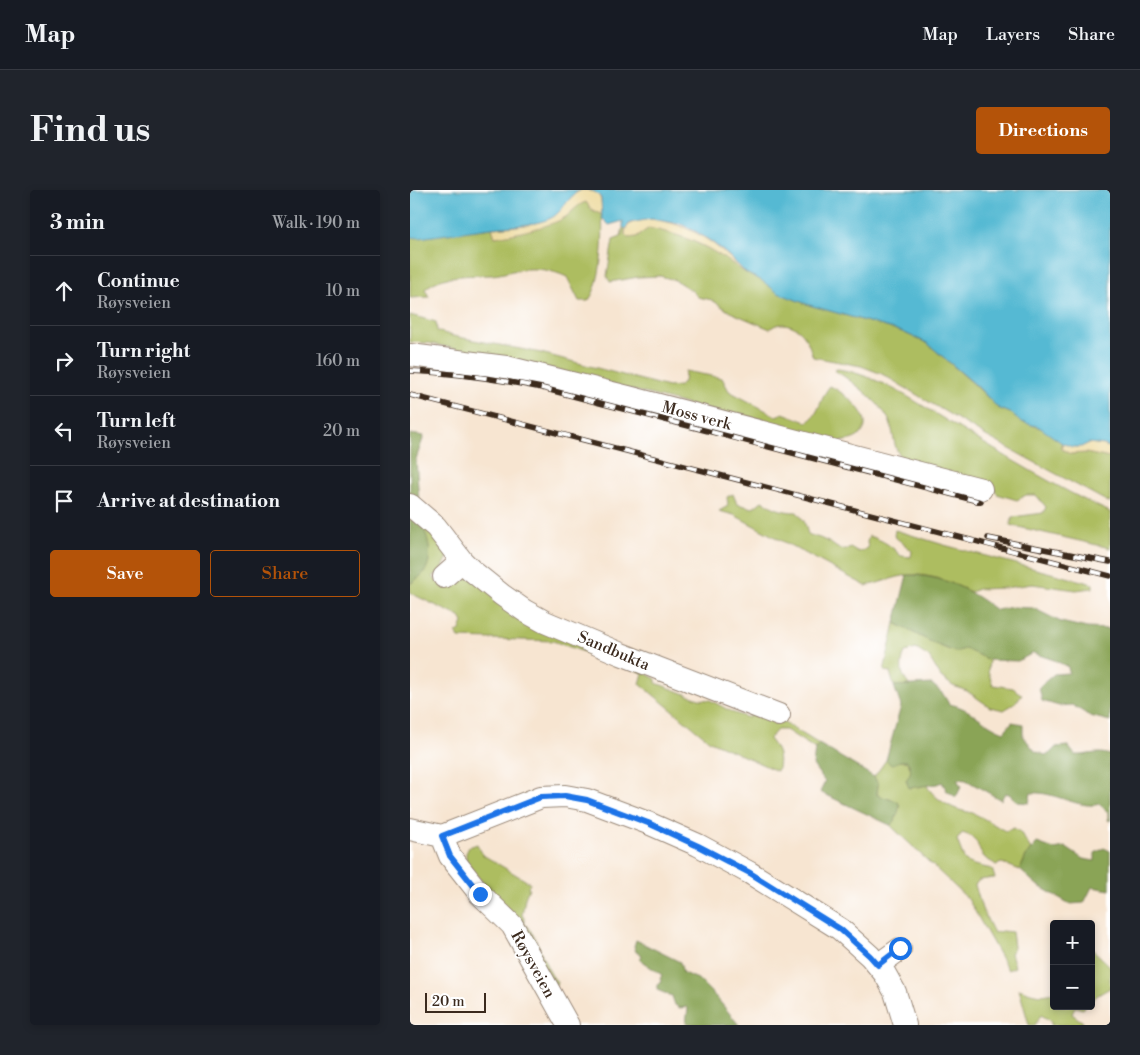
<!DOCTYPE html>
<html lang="en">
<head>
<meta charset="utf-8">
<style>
	:root { --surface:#171b24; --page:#20242c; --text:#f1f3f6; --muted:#9ea1a6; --line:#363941; --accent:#b45309 }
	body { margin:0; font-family:"Libre Bodoni",serif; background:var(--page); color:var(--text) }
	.controls { position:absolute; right:15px; bottom:15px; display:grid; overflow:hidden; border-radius:5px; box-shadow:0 2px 8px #0003 }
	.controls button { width:45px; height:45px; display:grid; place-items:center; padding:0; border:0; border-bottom:1px solid var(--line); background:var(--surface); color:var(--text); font:25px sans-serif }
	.scale { position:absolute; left:15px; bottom:12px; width:61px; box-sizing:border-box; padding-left:5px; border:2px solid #3b2a1e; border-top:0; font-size:14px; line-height:18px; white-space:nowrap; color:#3b2a1e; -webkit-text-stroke:4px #fff; paint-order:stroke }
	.stop { position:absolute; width:15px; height:15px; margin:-11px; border:4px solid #1a73e8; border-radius:50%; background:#fff }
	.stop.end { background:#1a73e8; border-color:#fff; box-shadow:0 1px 5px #0008 }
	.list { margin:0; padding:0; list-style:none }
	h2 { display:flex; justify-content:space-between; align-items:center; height:65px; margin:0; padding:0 20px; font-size:21px }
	h2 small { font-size:16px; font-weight:400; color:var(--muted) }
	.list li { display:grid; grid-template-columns:32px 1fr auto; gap:15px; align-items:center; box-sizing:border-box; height:70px; padding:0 20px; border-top:1px solid var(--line) }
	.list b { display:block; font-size:19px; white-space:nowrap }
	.list p { margin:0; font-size:16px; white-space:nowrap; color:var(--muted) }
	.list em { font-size:16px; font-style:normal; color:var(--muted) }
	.actions { display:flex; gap:10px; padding:15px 20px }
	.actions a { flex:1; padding:11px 0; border:1px solid var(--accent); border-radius:5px; text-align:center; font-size:18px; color:var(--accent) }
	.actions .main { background:var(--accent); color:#fff }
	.icon { flex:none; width:28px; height:28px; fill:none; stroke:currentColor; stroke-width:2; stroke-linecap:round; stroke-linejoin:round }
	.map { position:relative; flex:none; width:700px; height:835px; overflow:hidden; border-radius:5px }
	header { display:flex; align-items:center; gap:30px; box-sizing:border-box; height:70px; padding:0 25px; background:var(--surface); border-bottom:1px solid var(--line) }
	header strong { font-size:24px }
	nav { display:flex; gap:28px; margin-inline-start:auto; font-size:18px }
	.intro { display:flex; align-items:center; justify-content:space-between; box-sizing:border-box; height:120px; padding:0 30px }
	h1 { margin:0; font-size:35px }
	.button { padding:12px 22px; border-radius:5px; background:var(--accent); color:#fff; font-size:18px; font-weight:700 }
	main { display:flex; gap:30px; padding:0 30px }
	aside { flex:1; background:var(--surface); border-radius:5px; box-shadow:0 2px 8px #0003 }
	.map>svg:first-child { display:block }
	.green { fill:#adbd60; stroke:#74743f }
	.forest { fill:#8aa456; stroke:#62673a }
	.sand { fill:#eeda9e; stroke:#94825e }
	.water { fill:#54b9d3; stroke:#487278 }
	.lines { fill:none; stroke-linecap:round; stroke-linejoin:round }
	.street-casing { stroke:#998878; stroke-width:24 }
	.street { stroke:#fff; stroke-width:22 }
	.rail-casing { stroke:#3b2a1e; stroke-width:5.5 }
	.rail { stroke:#fff; stroke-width:4; stroke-dasharray:11; stroke-linecap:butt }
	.route { stroke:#1a73e8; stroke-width:6 }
	.labels { text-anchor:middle; stroke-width:4; stroke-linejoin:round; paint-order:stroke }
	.street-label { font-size:16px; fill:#3b2a1e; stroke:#fff }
</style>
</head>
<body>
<header>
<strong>Map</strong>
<nav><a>Map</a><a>Layers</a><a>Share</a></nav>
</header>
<div class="intro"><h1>Find us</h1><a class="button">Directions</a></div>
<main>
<aside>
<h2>3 min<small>Walk · 190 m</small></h2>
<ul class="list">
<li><svg class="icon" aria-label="ahead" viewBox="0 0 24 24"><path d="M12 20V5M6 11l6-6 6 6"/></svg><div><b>Continue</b><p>Røysveien</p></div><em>10 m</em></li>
<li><svg class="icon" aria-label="right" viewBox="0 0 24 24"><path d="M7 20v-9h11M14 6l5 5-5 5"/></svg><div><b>Turn right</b><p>Røysveien</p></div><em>160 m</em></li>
<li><svg class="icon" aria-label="left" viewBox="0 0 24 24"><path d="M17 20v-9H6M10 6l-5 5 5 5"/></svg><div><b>Turn left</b><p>Røysveien</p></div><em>20 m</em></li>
<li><svg class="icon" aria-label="arrive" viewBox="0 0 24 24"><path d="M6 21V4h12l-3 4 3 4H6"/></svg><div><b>Arrive at destination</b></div></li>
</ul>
<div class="actions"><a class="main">Save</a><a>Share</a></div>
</aside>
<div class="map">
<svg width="700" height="835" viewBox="0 0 700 835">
	<rect width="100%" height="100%" fill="#fff"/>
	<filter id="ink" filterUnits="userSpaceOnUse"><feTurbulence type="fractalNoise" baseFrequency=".02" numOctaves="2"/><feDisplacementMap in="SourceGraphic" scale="10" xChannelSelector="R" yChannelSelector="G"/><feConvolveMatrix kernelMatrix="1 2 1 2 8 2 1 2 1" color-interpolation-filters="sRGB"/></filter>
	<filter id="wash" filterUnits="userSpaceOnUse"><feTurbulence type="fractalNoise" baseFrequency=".0096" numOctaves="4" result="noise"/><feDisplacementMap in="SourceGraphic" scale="20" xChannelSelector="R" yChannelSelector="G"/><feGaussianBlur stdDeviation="1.12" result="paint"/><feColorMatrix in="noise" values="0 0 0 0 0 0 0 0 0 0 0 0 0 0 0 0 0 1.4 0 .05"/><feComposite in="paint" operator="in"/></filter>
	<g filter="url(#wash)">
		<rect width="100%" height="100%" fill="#f7e5d1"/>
		<path class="green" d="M176 12 181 19 192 25C194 46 192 95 178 111H169L157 87C142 80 125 77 108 80 99 81 90 85 81 85 59 86 33 83 15 99L19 107 0 108V47L82 38 85 47 155 28 169 14Z
			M213 37 215 39V45L226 47 239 38 259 42 279 49 307 63 336 83 351 90 368 102 381 108 399 115 490 141 517 153 565 195 588 218 603 224 613 232 633 239 652 253V259L660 264 676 263 700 268V313L576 246 472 184 451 176 403 167C398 152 395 140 379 135 372 133 365 134 360 139L320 122 302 110 288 107 281 100 265 90 250 86 228 87 200 92 197 86 203 50 211 47Z
			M0 125 26 132 27 141 43 146 131 163 258 197 270 196 274 192 275 181 312 188 319 201 366 226 373 223 397 232C410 225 410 207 420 196 433 202 467 227 451 244 444 252 430 251 421 252L135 177 18 153 0 152Z
			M428 179C471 186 509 214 547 237 597 267 647 298 700 322V358L600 335 603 327 633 323 636 317 626 305H616L607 310 587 304 585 300 500 274C481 264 486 247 479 230 469 211 442 191 424 180Z
			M323 304 327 314 343 318 352 311C364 318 372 322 387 322L394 331 398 344C404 347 409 347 414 350 426 354 426 363 441 358L449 362 458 358 457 352 459 346C472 350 481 355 491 366L501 367 502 361 484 346 485 340 534 355 683 394V398L666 400 622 394 595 398 568 399 561 402C542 393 520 383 498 385 484 387 470 393 456 396L324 325 309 321 318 316 317 307Z
			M8 327 39 365 32 379 23 387 33 397 49 382 246 489V493L289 509 300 510 324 523 339 528V523L365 527 409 554 405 559 376 540H367L359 549C368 560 371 568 367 581L300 551 230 494 233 483 143 451 49 448 46 443 50 440 53 432 50 427 0 403V394L5 390Z
			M485 433 525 454 545 462 555 458 579 470 578 481 583 495 603 498 612 505 604 514 594 520 580 517 557 501 543 496 531 487 519 467 506 459 495 462C490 476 490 484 500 496H484L480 482 474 481Z
			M476 570 481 574 490 571H497C502 579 503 588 507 598L516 594C522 607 540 618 553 621 557 622 561 622 565 624 575 629 585 635 595 641L604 638 610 642 621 659 616 666 610 680 592 673 586 675C583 672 577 670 575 668 564 657 573 649 552 643L547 650 555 671 564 675 582 679 585 688 569 690 565 695 572 719 584 743 592 741 602 742 604 757 601 763 605 777 598 780 558 709 480 635 485 631 488 612 467 605 468 594 464 587Z
			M67 654 73 665 120 693 118 697 119 698 115 708 112 725 114 728V733C131 749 132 776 147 792L146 795 77 698 56 672V663L59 657Z
			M681 758 700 776V798L688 805 681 811Z
			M609 799C621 803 631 808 644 802V816H676L673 819 665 817 662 824 673 832 672 835H641V831L631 825 625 835H619Z"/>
		<path class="forest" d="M0 244 14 246 6 269 9 312 0 306Z
			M0 321C15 332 26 363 15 381 12 386 5 390 0 394Z
			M497 385C532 385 559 399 586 420L603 417 623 418 651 432 677 438 700 439V531L680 526 662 515 649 516 632 511 629 497 644 484 659 483 658 477 644 470 623 463 608 471 579 470 555 459 545 462 525 454 485 433Z
			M522 494 533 504 539 514C560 517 574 535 594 542L602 532 613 534V546L625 561 635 565 639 564 646 557 658 556 665 565C677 566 687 560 700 565V631L698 630V623L690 614C669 620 645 601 621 603L619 613 608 612 599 604 595 603 591 610 556 590 547 589 551 597 546 607 537 601 532 592 527 594 499 598 496 590C502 582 502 579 497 571H490L481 575 476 570 491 516 484 496Z
			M409 554 464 587 468 594 467 605 488 612 490 616 485 631 480 635 410 602 415 592 403 575 405 559Z
			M627 653 644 659 655 657 673 669 685 671V663L694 658 700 661V700L682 697 674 713 660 714 627 695 610 680 616 666Z
			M226 750 270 772 273 783 288 789 306 807 329 835H289L276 833 278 818 276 817 270 818 265 815 262 806 247 800V795L252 792 250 789 252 785 230 770 232 766 229 762H226L224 756Z"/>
		<path class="sand" d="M171 0C191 0 192 8 192 25L181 19 176 12C166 15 162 23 154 28 142 36 100 45 85 47L82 38C99 37 134 35 146 24 155 16 160 5 171 0Z
			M241 29C282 34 307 54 336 83 326 76 316 69 306 63 285 50 263 43 239 38L226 47 219 48 215 45C215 31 229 30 241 29Z
			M652 253C663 257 669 259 679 253L694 255 700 258V268L676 263 660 264 652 259Z"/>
		<path class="water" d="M0 0H171C158 6 154 20 143 27 128 36 93 36 74 39 53 42 31 45 9 48L0 47Z
			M179 0H700V258L694 255 679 253 671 257H662L652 253 629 237 609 231 603 224 588 218 567 196 517 153 490 141 399 115 368 103 351 90 336 83 318 65 302 52 287 42 271 34 241 29 220 33 215 39 213 37V31L199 35 192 28 191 8 186 3Z"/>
	</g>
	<g filter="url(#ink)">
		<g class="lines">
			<g class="street-casing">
				<path id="street" d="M0 165 96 177 218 207 571 299
					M0 315 26 337 52 371 61 380 92 405 115 421 135 432 211 464 369 525
					M34 387 52 371
					M0 639 32 646 131 607 155 606 177 610 238 633 288 655 340 683 430 739 460 766 475 784 485 802 495 835
					M32 646 40 666 70 704 102 735 158 835
					M468 775 490 759"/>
			</g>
			<use href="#street" class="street"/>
			<g class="rail-casing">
				<path id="rail" d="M0 181C45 183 88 189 132 198L571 312
					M0 205 700 386
					M578 348 700 372"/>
			</g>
			<use href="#rail" class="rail"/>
		</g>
	</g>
	<g class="lines" filter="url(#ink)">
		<path class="route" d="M70 704 40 666 32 646 131 607 155 606 177 610 238 633 288 656 340 683 430 739 460 766 468 775 490 758"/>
	</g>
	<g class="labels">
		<g class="street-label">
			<text transform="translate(287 225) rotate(15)" y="6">Moss verk</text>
			<text transform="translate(204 460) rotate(23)" y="6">Sandbukta</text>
			<text transform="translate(124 774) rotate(61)" y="6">Røysveien</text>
		</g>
	</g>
</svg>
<div class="controls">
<button>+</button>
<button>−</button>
</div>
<div class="scale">20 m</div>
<div class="stop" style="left:490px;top:758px"></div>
<div class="stop end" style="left:70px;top:704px"></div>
</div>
</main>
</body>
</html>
